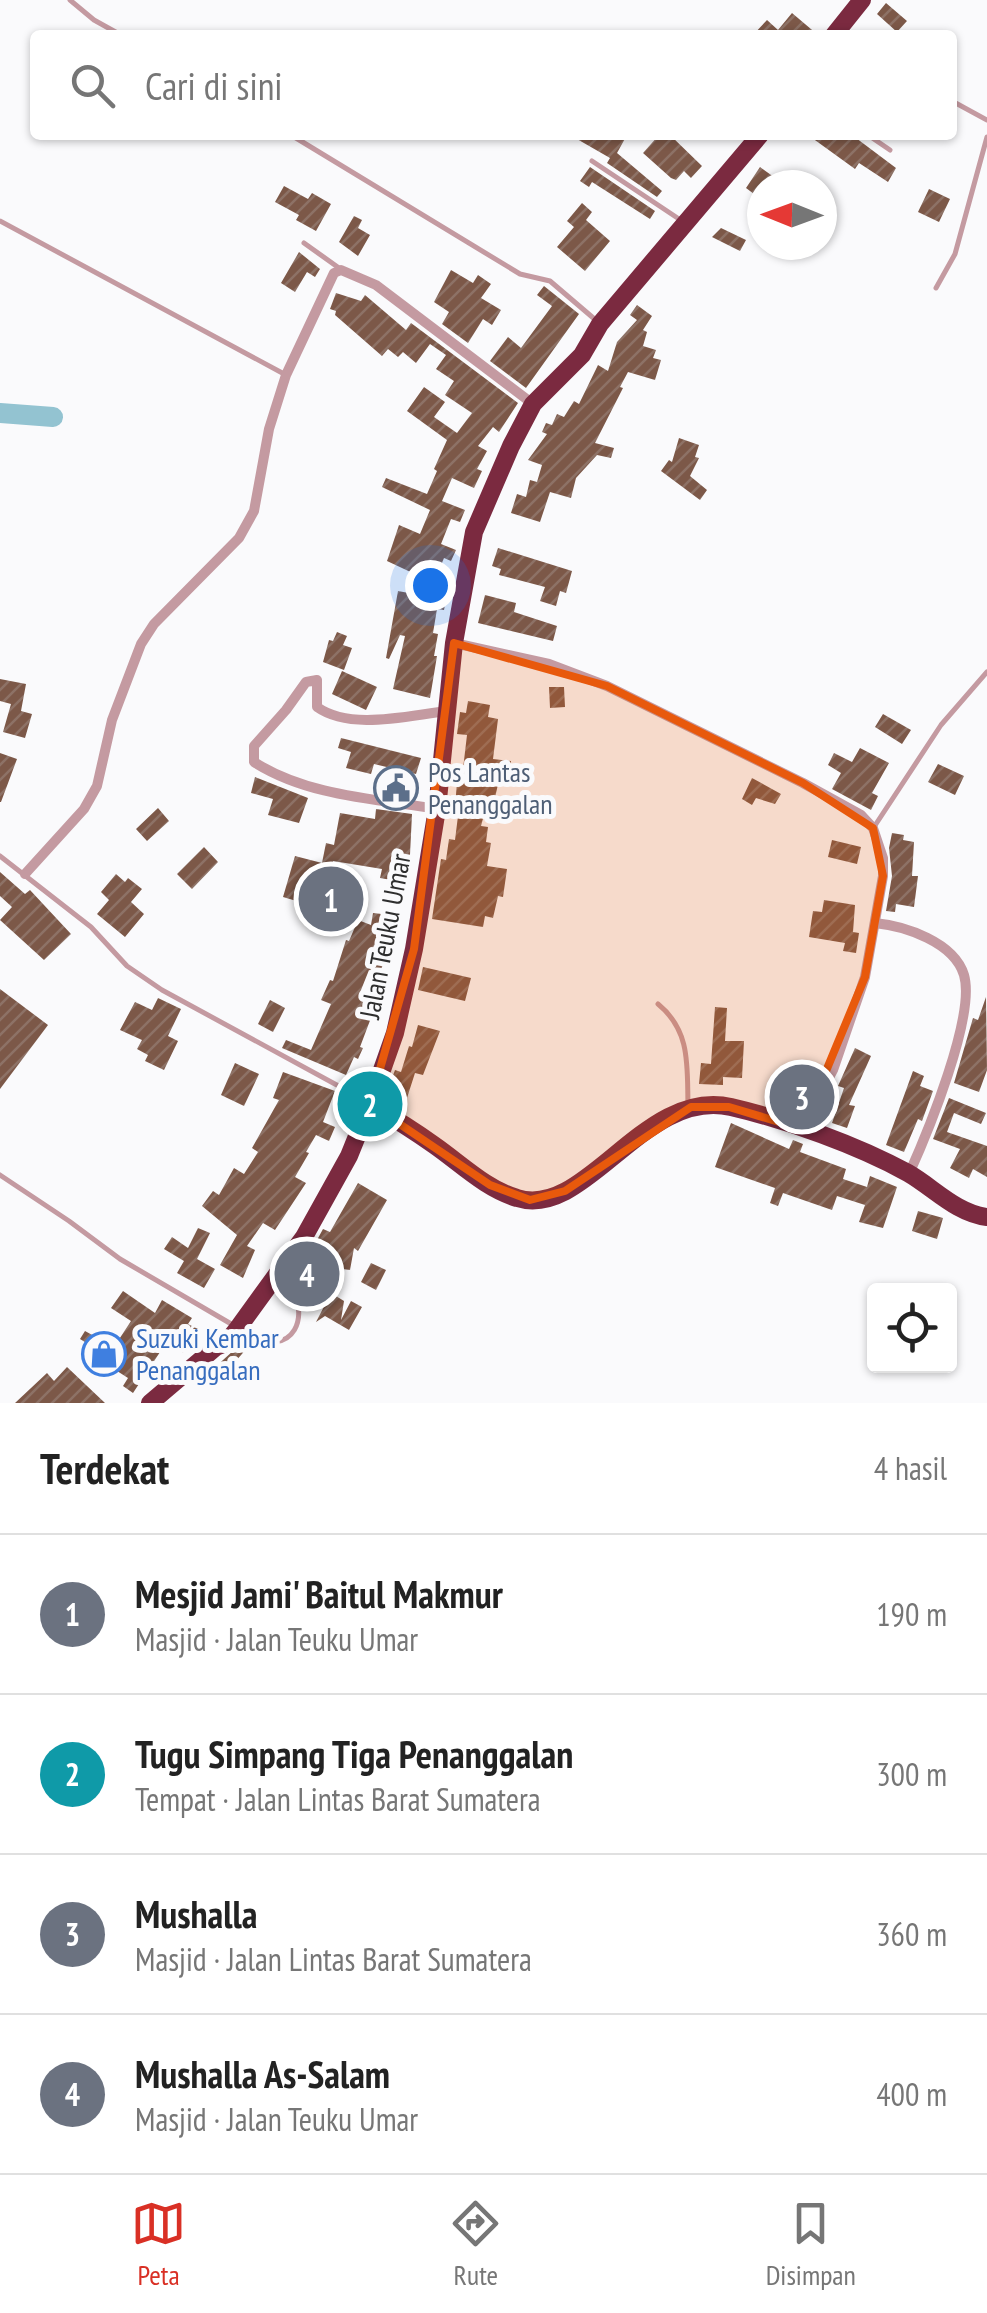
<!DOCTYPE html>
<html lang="id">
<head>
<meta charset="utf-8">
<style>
	:root { --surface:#fff; --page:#f2f2f2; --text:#222; --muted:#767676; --line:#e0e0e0; --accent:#d93025 }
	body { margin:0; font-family:"PT Sans Narrow",sans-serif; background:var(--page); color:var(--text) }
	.controls { position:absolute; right:30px; bottom:30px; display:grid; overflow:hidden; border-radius:10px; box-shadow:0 2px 8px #0004 }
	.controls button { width:90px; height:90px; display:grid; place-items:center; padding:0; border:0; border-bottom:2px solid var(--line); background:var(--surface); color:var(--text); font:50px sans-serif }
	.compass { position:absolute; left:747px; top:170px; width:90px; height:90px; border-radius:50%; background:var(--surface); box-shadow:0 2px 8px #0004; rotate:271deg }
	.you { position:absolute; left:430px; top:585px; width:35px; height:35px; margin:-25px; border:8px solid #fff; border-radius:50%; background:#1a73e8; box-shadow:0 0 0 15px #1a73e833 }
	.badge { display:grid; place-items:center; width:65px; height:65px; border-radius:50%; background:var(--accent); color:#fff; font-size:32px; font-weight:700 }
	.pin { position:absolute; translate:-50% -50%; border:5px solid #fff; box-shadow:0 2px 10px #0006 }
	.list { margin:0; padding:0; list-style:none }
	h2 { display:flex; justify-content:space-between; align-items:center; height:130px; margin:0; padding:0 40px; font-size:42px }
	h2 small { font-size:32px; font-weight:400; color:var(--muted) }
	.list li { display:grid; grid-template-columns:65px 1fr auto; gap:30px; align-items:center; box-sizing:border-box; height:160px; padding:0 40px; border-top:2px solid var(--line) }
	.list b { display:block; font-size:38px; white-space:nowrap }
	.list p { margin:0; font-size:32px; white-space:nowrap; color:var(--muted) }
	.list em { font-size:32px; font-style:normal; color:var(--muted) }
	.icon { flex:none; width:55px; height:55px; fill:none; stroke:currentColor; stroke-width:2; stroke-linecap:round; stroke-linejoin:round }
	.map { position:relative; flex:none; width:987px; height:1403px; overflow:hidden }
	.search { position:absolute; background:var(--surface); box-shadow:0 2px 8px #0004; left:30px; right:30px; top:30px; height:110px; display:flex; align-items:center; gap:25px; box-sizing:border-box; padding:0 35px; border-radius:10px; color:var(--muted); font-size:38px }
	.sheet { height:770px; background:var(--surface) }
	nav { display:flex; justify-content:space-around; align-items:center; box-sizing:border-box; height:140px; border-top:2px solid var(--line); background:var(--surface); font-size:28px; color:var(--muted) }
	nav a { display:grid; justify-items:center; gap:5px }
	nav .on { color:var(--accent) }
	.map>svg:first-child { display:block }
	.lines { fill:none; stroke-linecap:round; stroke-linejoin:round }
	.river { stroke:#93c3d1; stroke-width:20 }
	.building { fill:url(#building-hatch) }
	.lane { stroke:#c49aa1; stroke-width:5 }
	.street { stroke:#c49aa1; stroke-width:10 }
	.highway { stroke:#7b2a40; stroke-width:18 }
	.marked { fill:#e8590c; fill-opacity:0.2; stroke:#e8590c; stroke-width:8; stroke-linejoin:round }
	.labels { text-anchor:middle; stroke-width:10; stroke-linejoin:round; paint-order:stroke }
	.service-label { font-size:28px; fill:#4e5e75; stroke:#fafafc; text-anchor:start }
	.street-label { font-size:28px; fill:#2e2e2e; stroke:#fafafc }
	.shop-label { font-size:28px; fill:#366cbe; stroke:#fafafc; text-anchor:start }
</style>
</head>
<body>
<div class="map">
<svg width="987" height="1403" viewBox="0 0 987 1403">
	<defs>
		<pattern id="building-hatch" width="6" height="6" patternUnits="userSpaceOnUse" patternTransform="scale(2.5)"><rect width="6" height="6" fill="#7c5848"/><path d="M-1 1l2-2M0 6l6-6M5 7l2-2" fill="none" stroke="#8d7266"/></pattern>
	</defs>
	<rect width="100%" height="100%" fill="#fafafc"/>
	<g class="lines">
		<path class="river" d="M0 413 53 417"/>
	</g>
	<path class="building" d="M886 3 907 21 897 32 877 14Z
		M792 13 818 35H753L767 20 778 30Z
		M570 135H627L617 153 662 191 657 197 607 163 610 158Z
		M659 135H670L702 166 691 178 684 171 676 180 671 178 643 153Z
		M808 135H852L896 168 888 182 859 163 855 169Z
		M590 167 655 211 650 219 592 182 589 187 580 181Z
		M760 167 785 185H762V200L746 188Z
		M284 186 308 199 312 193 331 204 316 231 296 220 299 215 275 202Z
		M929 189 950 199 939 222 918 212Z
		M582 203 592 212 586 220 610 241 585 271 557 247 574 227 567 221Z
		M354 216 362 220 358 228 370 235 358 256 339 242Z
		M721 228 746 240 740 251 712 237Z
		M299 252 320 269 315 277 307 272 295 292 281 283Z
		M451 270 473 283 478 275 491 284 481 298 501 310 492 325 483 319 468 343 442 324 449 312 434 302Z
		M544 286 579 314 526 388 490 361 508 337 521 348 552 306 537 295Z
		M336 293 361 301 365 295 406 330 411 323 518 403 499 432 493 427 478 446 487 451 477 469 482 471 474 488 452 478 442 501 465 510 460 522 451 519 441 544 456 550 451 561 444 558 434 583 387 561 399 525 420 534 430 510 382 487 386 478 427 494 437 471 434 469 447 440 407 411 424 387 445 402 434 417 457 433 472 413 445 395 454 381 436 369 446 355 430 344 416 363 403 352 398 357 388 349 382 356 335 315 336 311 330 309Z
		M637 305 652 316 643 330 647 332 643 346 656 350 653 358 661 360 655 380 628 372 620 387 623 388 595 443 614 448 611 458 597 455 576 478 571 498 550 492 540 522 511 513 517 494 526 497 530 480 537 482 542 465 528 460 547 434 542 432 546 423 552 425 557 414 564 417 574 401 579 404 598 365 608 371 617 342 637 320 630 315Z
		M679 438 699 445 695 457 699 458 690 476 707 490 700 500 661 471 669 460 672 462Z
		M498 548 572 571 566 593 560 591 556 606 540 601 545 587 499 575 501 569 492 566Z
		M398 591 446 600 444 610 437 609 433 633 438 634 434 656H437L430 698 393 689 405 636 400 635 389 659 386 658Z
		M485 595 516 603 514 612 557 626 553 641 478 623Z
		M337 632 347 636 343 645 352 648 344 670 323 662 329 640 333 641Z
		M342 671 377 687 366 710 332 694Z
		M0 679 26 684 21 711 32 714 25 738 3 732 11 704 0 701Z
		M549 687H564L565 707 550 708Z
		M468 701 490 705 488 717 498 719 493 759 511 761 510 770H505L504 780H499L494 802 488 800 481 826 488 827 486 842 491 843 487 866 507 869 503 897 498 896 493 918 485 916 483 927 432 919 441 859 446 860 449 839 455 840 459 808 455 807 457 782 452 781 454 768 463 769 467 735 457 734 460 712 466 713Z
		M883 714 911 730 902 744 875 727Z
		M341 738 421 758 416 774 374 764 371 774 346 768 351 752 338 748Z
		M860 748 889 763 872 793 878 796 871 810 832 789 841 773 828 765 834 753 852 762Z
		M0 753 17 759 1 802H0Z
		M938 764 964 776 955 795 928 782Z
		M255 777 308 798 299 823 268 815 273 799 251 793Z
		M752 778 781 794 775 804 756 798 752 805 742 799Z
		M158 808 169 821 147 841 136 829Z
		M376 809 412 814 409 875 399 872 397 881 380 878 382 869 333 861 320 908 283 897 295 856 322 863 326 843 334 845 340 813 375 819Z
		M892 833 904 835 903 840 914 842 912 876H918L914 907 896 904 895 912 886 911 892 876 889 848Z
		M832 840 861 847 857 864 828 857Z
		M204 847 218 862 192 889 177 874Z
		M0 872 25 894 30 890 71 934 44 960 0 920 12 907 0 896Z
		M116 874 125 882 128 878 142 889 131 902 144 914 125 937 97 914 109 900 101 892Z
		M824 900 855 905 853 932 859 933 856 953 843 951 845 943 809 937 813 911 822 912Z
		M373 913 391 915 390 929 398 932 391 954 388 953 379 974 369 970 359 995 377 1002 360 1047 363 1048 358 1059 354 1057 346 1075 282 1048 286 1040 311 1050 331 1004 321 1000 330 980 333 981 346 940 349 941 358 920 371 925Z
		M423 967 471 978 465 1001 418 990Z
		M0 989 48 1025 0 1089Z
		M986 997 987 1070 979 1092 954 1083 973 1018 978 1020Z
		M158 998 181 1009 168 1036 178 1041 164 1070 145 1061 148 1055 137 1049 142 1040 120 1030 135 1002 152 1010Z
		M270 1000 285 1008 273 1032 258 1024Z
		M715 1007 727 1008 725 1041H744L742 1078 723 1077V1085L699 1084 701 1063 711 1064Z
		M418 1025 440 1031 423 1075 415 1073 406 1101 395 1097 399 1086 390 1084 395 1070 401 1072 409 1046 412 1047Z
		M855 1048 871 1056 849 1105 855 1106 847 1128 832 1123 844 1088 838 1086Z
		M235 1063 259 1074 244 1106 221 1095Z
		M792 1063 806 1068 802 1080 815 1085 803 1108 784 1100 782 1105 772 1101 779 1083 784 1085Z
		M913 1071 924 1076 920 1086 933 1091 922 1121 918 1119 904 1152 886 1145Z
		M283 1072 335 1091 323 1122 335 1127 329 1141 316 1135 306 1152 309 1153 295 1177 306 1183 275 1230 263 1223 247 1246 255 1250 243 1278 220 1265 237 1235 202 1206 213 1191 219 1195 234 1168 244 1174 258 1152 252 1148 279 1100 273 1098Z
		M949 1098 986 1113 981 1124 954 1113 947 1132 987 1146V1177L973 1169 969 1178 950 1168 960 1149 933 1139Z
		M731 1123 789 1149 793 1140 803 1144 800 1152 846 1169 843 1179 867 1187 870 1176 897 1187 883 1228 859 1222 865 1205 837 1196 832 1210 783 1193 778 1206 770 1203 775 1188 715 1167Z
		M358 1183 387 1200 358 1251 354 1248 350 1270 312 1265 317 1240 323 1229 330 1232Z
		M918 1211 943 1218 937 1239 912 1231Z
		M198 1228 210 1233 197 1259 215 1269 204 1288 177 1273 184 1261 164 1249 172 1237 188 1248Z
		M371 1263 386 1270 376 1290 361 1282Z
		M123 1291 155 1313 162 1300 192 1318 188 1324 198 1329 183 1353 166 1343 133 1393 123 1386 128 1378 103 1362 99 1368 85 1359 93 1347 80 1339 85 1331 114 1347 131 1321 111 1308Z
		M331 1293 344 1301 341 1320 351 1301 362 1307 349 1330 325 1316 316 1322Z
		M244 1341 249 1346 212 1388 202 1379Z
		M67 1367 105 1403H15L47 1373 54 1381Z"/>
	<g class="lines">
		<path class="lane" d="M70 0 94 20 121 35
			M952 101 987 120
			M291 135 520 274 550 281 598 322
			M868 135 890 150
			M592 161 682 221
			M0 221 286 375
			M304 243 339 268
			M936 288 955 254 987 137
			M874 827 941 725 987 672
			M0 856 91 927 127 966 162 990 368 1102
			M658 1004C691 1031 687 1066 688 1105
			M0 1175 69 1221 120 1259 233 1325
			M242 1331C293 1365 318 1313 281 1273"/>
		<path class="street" d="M454 643 549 664 607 686 803 783 861 815 873 828 883 858V876L865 977 833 1070 802 1129
			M317 680 306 682 286 710 254 746V762C307 796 376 799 437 809
			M317 680V707C351 731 409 715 448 711
			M25 874 84 809 97 786 112 720 141 644 154 624 239 538 254 511 269 429 286 375 334 273 341 270 376 285 533 404
			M875 923C905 926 954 942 964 975 976 1016 927 1134 909 1174"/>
		<path class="highway" d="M834 35 862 0
			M370 1104C392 1117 413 1130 434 1145 460 1163 486 1189 517 1198 586 1220 644 1087 731 1107 787 1120 857 1145 908 1173 934 1188 956 1213 987 1217
			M150 1403 216 1347 226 1343 238 1328 304 1237 349 1156 370 1104 395 1033 414 949 437 809 454 643 474 532 511 446 533 404 582 355 600 324 760 135"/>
	</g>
	<path class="marked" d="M454 643 607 686 803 783 873 828 883 876 865 977 802 1129 729 1107H691L565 1191 530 1200 490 1185 370 1104 414 949Z"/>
	<defs>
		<g id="civic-ring" transform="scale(2.25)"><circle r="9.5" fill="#fafafc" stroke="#5c6f8a" stroke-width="1.5"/><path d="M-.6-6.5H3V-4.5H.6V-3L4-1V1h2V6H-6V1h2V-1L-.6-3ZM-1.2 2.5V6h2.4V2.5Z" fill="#5c6f8a"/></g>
		<g id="shop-ring" transform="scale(2.25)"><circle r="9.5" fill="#fafafc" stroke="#3f7fe0" stroke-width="1.5"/><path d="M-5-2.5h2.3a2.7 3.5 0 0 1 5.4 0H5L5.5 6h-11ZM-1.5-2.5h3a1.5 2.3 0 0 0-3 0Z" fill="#3f7fe0"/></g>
	</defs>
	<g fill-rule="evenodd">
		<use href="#civic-ring" x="396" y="788"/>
		<use href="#shop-ring" x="104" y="1354"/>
	</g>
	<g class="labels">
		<g class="service-label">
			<text x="428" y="782">Pos Lantas<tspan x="428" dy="32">Penanggalan</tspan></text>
		</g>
		<g class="street-label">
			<text transform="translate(385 936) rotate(-79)" y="10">Jalan Teuku Umar</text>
		</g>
		<g class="shop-label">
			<text x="136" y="1348">Suzuki Kembar<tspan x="136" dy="32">Penanggalan</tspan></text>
		</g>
	</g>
</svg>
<div class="controls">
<button><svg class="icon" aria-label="locate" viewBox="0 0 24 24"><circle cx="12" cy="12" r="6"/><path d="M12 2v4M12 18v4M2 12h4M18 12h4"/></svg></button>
</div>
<svg class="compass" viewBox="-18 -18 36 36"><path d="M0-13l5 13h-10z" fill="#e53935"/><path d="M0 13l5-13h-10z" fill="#767676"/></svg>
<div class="you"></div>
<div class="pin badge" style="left:331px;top:899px;background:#6b7280">1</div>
<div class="pin badge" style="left:370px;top:1104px;background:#0f9aa8">2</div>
<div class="pin badge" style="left:802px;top:1097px;background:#6b7280">3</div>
<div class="pin badge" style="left:307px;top:1274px;background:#6b7280">4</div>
<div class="search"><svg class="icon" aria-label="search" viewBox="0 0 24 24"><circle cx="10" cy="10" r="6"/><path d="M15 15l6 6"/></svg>Cari di sini</div>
</div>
<section class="sheet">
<h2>Terdekat<small>4 hasil</small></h2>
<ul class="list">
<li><span class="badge" style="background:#6b7280">1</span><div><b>Mesjid Jami' Baitul Makmur</b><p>Masjid · Jalan Teuku Umar</p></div><em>190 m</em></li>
<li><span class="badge" style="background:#0f9aa8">2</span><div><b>Tugu Simpang Tiga Penanggalan</b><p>Tempat · Jalan Lintas Barat Sumatera</p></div><em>300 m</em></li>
<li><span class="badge" style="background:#6b7280">3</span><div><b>Mushalla</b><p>Masjid · Jalan Lintas Barat Sumatera</p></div><em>360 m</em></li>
<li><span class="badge" style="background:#6b7280">4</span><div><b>Mushalla As-Salam</b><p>Masjid · Jalan Teuku Umar</p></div><em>400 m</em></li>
</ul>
</section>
<nav>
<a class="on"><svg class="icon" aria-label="map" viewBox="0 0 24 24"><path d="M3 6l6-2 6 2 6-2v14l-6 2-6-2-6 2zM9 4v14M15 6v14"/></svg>Peta</a>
<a><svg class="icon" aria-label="directions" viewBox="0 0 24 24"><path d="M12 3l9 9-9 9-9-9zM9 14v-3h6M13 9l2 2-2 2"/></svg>Rute</a>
<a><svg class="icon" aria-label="saved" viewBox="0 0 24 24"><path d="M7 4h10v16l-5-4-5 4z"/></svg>Disimpan</a>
</nav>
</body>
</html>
